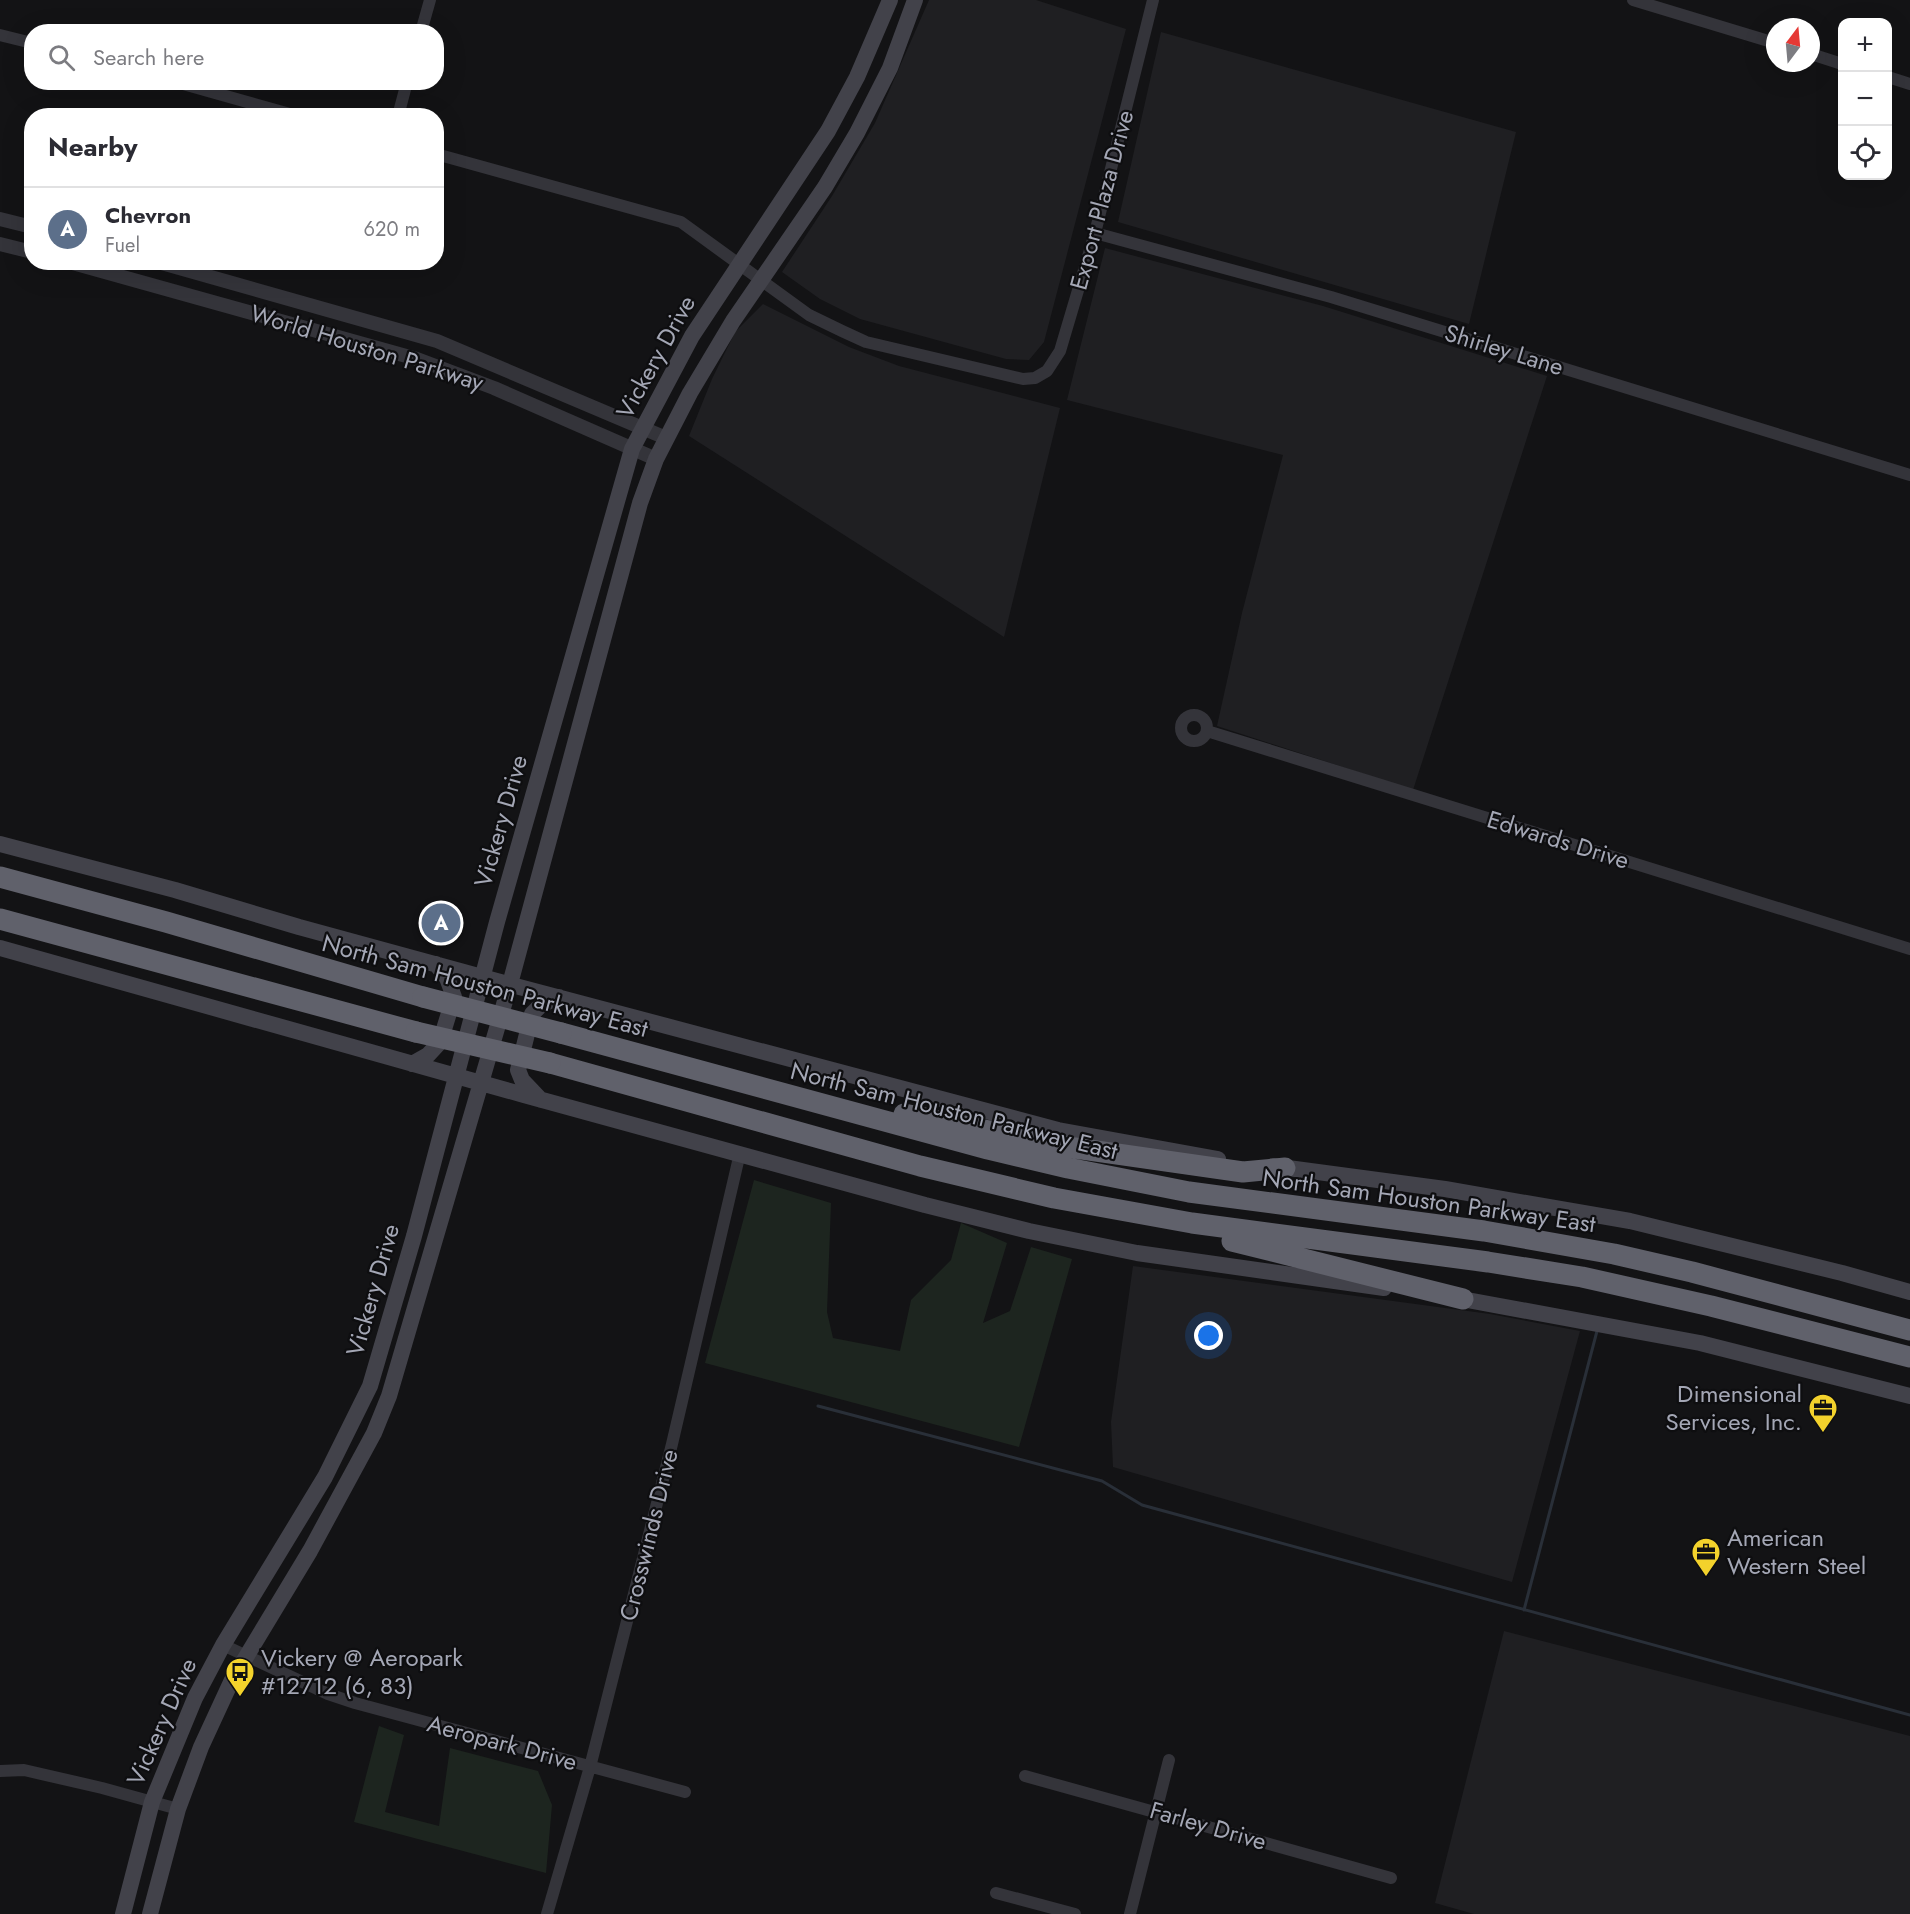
<!DOCTYPE html>
<html lang="en">
<head>
<meta charset="utf-8">
<style>
	:root { --surface:#fff; --page:#f7f7f7; --text:#2b2b33; --muted:#7c7c81; --line:#e1e1e2; --accent:#857630 }
	body { margin:0; font-family:Jost,sans-serif; background:var(--page); color:var(--text) }
	.controls { position:absolute; right:18px; top:18px; display:grid; overflow:hidden; border-radius:12px; box-shadow:0 6px 24px #0002 }
	.controls button { width:54px; height:54px; display:grid; place-items:center; padding:0; border:0; border-bottom:2px solid var(--line); background:var(--surface); color:var(--text); font:30px sans-serif }
	.compass { position:absolute; left:1766px; top:18px; width:54px; height:54px; border-radius:50%; background:var(--surface); box-shadow:0 6px 24px #0002; rotate:16deg }
	.you { position:absolute; left:1209px; top:1336px; width:21px; height:21px; margin:-15px; border:4px solid #fff; border-radius:50%; background:#1a73e8; box-shadow:0 0 0 9px #1a73e833 }
	.badge { display:grid; place-items:center; width:39px; height:39px; border-radius:50%; background:var(--accent); color:#fff; font-size:20px; font-weight:700 }
	.pin { position:absolute; translate:-50% -50%; border:3px solid #fff; box-shadow:0 2px 6px #0006 }
	.list { margin:0; padding:0; list-style:none }
	h2 { display:flex; justify-content:space-between; align-items:center; height:78px; margin:0; padding:0 24px; font-size:26px }
	h2 small { font-size:20px; font-weight:400; color:var(--muted) }
	.list li { display:grid; grid-template-columns:39px 1fr auto; gap:18px; align-items:center; box-sizing:border-box; height:84px; padding:0 24px; border-top:2px solid var(--line) }
	.list b { display:block; font-size:22px; white-space:nowrap }
	.list p { margin:0; font-size:20px; white-space:nowrap; color:var(--muted) }
	.list em { font-size:20px; font-style:normal; color:var(--muted) }
	.icon { flex:none; width:33px; height:33px; fill:none; stroke:currentColor; stroke-width:2; stroke-linecap:round; stroke-linejoin:round }
	.map { position:relative; flex:none; width:1910px; height:1914px; overflow:hidden }
	.search { position:absolute; background:var(--surface); box-shadow:0 6px 24px #0002; left:24px; top:24px; width:420px; height:66px; display:flex; align-items:center; gap:15px; box-sizing:border-box; padding:0 21px; border-radius:24px; color:var(--muted); font-size:22px }
	.panel { position:absolute; background:var(--surface); box-shadow:0 6px 24px #0002; left:24px; top:108px; width:420px; height:162px; border-radius:24px }
	.map>svg:first-child { display:block }
	.built { fill:#1f1f22 }
	.green { fill:#1d251f }
	.lines { fill:none; stroke-linecap:round; stroke-linejoin:round }
	.stream { stroke:#292f38; stroke-width:3 }
	.minor { stroke:#34343a; stroke-width:12 }
	.tertiary { stroke:#34343a; stroke-width:14 }
	.secondary { stroke:#42424a; stroke-width:16 }
	.motorway { stroke:#60616b; stroke-width:21 }
	.motorway-bridge { stroke:#60616b; stroke-width:21 }
	.labels { text-anchor:middle; stroke-width:4.5; stroke-linejoin:round; paint-order:stroke }
	.street-label { font-size:24px; fill:#a4a7b5; stroke:#0e0e10 }
	.poi-label { font-size:24px; fill:#a4a7b5; stroke:#0e0e10; text-anchor:start }
</style>
</head>
<body>
<div class="map">
<svg width="1910" height="1914" viewBox="0 0 1910 1914">
	<rect width="100%" height="100%" fill="#131315"/>
	<path class="built" d="M929 0H1036L1126 29 1044 342 1029 360 1006 359 860 319 820 299 782 272 832 196 875 123Z
		M1161 32 1516 132 1469 324 1118 222Z
		M1105 248 1323 306 1547 376 1413 790 1217 726 1242 613 1283 455 1067 400Z
		M763 304 849 347 899 366 1060 408 1004 637 689 436 712 379 735 332Z
		M1133 1266 1490 1314 1580 1331 1512 1582 1113 1467 1111 1422Z
		M1504 1631 1910 1736V1914H1474L1435 1903Z"/>
	<path class="green" d="M754 1180 831 1203 827 1312 833 1338 900 1351 911 1300 951 1260 961 1223 1007 1243 983 1323 1010 1311 1031 1247 1072 1259 1019 1447 705 1363Z
		M379 1726 404 1735 385 1812 439 1826 450 1748 538 1771 552 1805 546 1873 354 1822Z"/>
	<g class="lines">
		<path class="stream" d="M818 1406 1102 1481 1142 1505 1910 1715
			M1524 1610 1597 1331"/>
		<path class="minor" d="M1633 0 1775 43
			M421 32 430 0
			M0 35 32 43
			M1811 54 1842 64
			M1888 77 1910 84
			M176 82 297 116
			M398 116 407 82
			M436 154 681 222 809 315 842 331 866 342 1023 379 1035 378 1047 371 1060 351 1095 233 1153 0
			M1095 233 1331 297 1910 475
			M1181 728a13 13 0 1 1 26 0a13 13 0 1 1-26 0Z
			M1207 731 1910 949
			M223 1645 328 1694 355 1703 685 1792
			M0 1771 24 1770 102 1788 178 1809
			M1025 1776 1391 1878
			M996 1893 1075 1914
			M547 1914 590 1767 672 1444 740 1153
			M1130 1914 1169 1760"/>
		<path class="tertiary" d="M0 219 32 227
			M0 244 32 252
			M69 262 417 359 494 388 656 459
			M158 262 437 341 666 438"/>
		<path class="secondary" d="M0 844 175 890 299 927 482 977 1058 1130 1218 1159
			M0 948 524 1095 925 1205 1029 1231 1137 1253 1384 1288
			M412 1064 428 1055 440 1042 454 997 447 978 436 964
			M541 1100 522 1080 518 1070 532 1014 541 1005 559 997
			M1273 1166 1445 1189 1630 1221 1842 1273 1910 1292
			M1451 1297 1700 1343 1910 1396
			M123 1914 152 1802 195 1698 223 1645 325 1477 370 1386 414 1236 497 922 632 449 692 336 828 131 857 77 890 0
			M150 1914 178 1809 201 1747 231 1682 310 1551 374 1433 389 1396 510 984 640 503 656 459 690 393 733 321 825 187 857 133 890 68 915 0"/>
		<path class="motorway" d="M0 877 166 922 423 997
			M0 919 416 1032
			M561 1033 988 1149 1068 1168 1189 1192 1484 1231 1614 1254 1692 1272 1910 1330
			M550 1063 920 1166 1054 1198 1192 1223 1488 1262 1582 1277 1711 1306 1910 1357
			M904 1114 1075 1148 1243 1172 1285 1168
			M1232 1241 1463 1299"/>
		<path class="motorway-bridge" d="M423 997 561 1033
			M416 1032 550 1063"/>
	</g>
	<defs>
		<g id="office-pin" transform="scale(1.5)"><path d="M0 17L-7.5 6A9.5 9.5 0 1 1 7.5 6Z" fill="#f3d22c" stroke="#0e0e10"/><path d="M-6-3h4V-5.5h4V-3h4V5H-6ZM-1-4.5V-3h2v-1.5ZM-6 0V1H6V0Z" fill="#111"/></g>
		<g id="bus-pin" transform="scale(1.5)"><path d="M0 17L-7.5 6A9.5 9.5 0 1 1 7.5 6Z" fill="#f3d22c" stroke="#0e0e10"/><path d="M-5-6H5V4H4V6H2V4H-2V6H-4V4H-5ZM-3.5-4V0h7V-4ZM-3.5 1.2v1.5H-2V1.2ZM2 1.2v1.5H3.5V1.2Z" fill="#111"/></g>
	</defs>
	<g fill-rule="evenodd">
		<use href="#office-pin" x="1823" y="1408"/>
		<use href="#office-pin" x="1706" y="1552"/>
		<use href="#bus-pin" x="240" y="1672"/>
	</g>
	<g class="labels">
		<g class="street-label">
			<text transform="translate(1102 200) rotate(-75)" y="8">Export Plaza Drive</text>
			<text transform="translate(367 348) rotate(17)" y="8">World Houston Parkway</text>
			<text transform="translate(1504 350) rotate(17)" y="8">Shirley Lane</text>
			<text transform="translate(656 357) rotate(-61)" y="8">Vickery Drive</text>
			<text transform="translate(501 821) rotate(-74)" y="8">Vickery Drive</text>
			<text transform="translate(1558 840) rotate(17)" y="8">Edwards Drive</text>
			<text transform="translate(485 986) rotate(15)" y="8">North Sam Houston Parkway East</text>
			<text transform="translate(954 1111) rotate(14)" y="8">North Sam Houston Parkway East</text>
			<text transform="translate(1429 1201) rotate(8)" y="8">North Sam Houston Parkway East</text>
			<text transform="translate(373 1290) rotate(-74)" y="8">Vickery Drive</text>
			<text transform="translate(649 1535) rotate(-76)" y="8">Crosswinds Drive</text>
			<text transform="translate(162 1722) rotate(-66)" y="8">Vickery Drive</text>
			<text transform="translate(502 1743) rotate(15)" y="8">Aeropark Drive</text>
			<text transform="translate(1208 1826) rotate(16)" y="8">Farley Drive</text>
		</g>
		<g class="poi-label">
			<text x="1802" y="1402" text-anchor="end">Dimensional<tspan x="1802" dy="28">Services, Inc.</tspan></text>
			<text x="1727" y="1546">American<tspan x="1727" dy="28">Western Steel</tspan></text>
			<text x="261" y="1666">Vickery @ Aeropark<tspan x="261" dy="28">#12712 (6, 83)</tspan></text>
		</g>
	</g>
</svg>
<div class="controls">
<button>+</button>
<button>−</button>
<button><svg class="icon" aria-label="locate" viewBox="0 0 24 24"><circle cx="12" cy="12" r="6"/><path d="M12 2v4M12 18v4M2 12h4M18 12h4"/></svg></button>
</div>
<svg class="compass" viewBox="-18 -18 36 36"><path d="M0-13l5 13h-10z" fill="#e53935"/><path d="M0 13l5-13h-10z" fill="#7c7c81"/></svg>
<div class="you"></div>
<div class="pin badge" style="left:441px;top:923px;background:#5c6f8a">A</div>
<div class="search"><svg class="icon" aria-label="search" viewBox="0 0 24 24"><circle cx="10" cy="10" r="6"/><path d="M15 15l6 6"/></svg>Search here</div>
<section class="panel">
<h2>Nearby<small></small></h2>
<ul class="list">
<li><span class="badge" style="background:#5c6f8a">A</span><div><b>Chevron</b><p>Fuel</p></div><em>620 m</em></li>
</ul>
</section>
</div>
</body>
</html>
